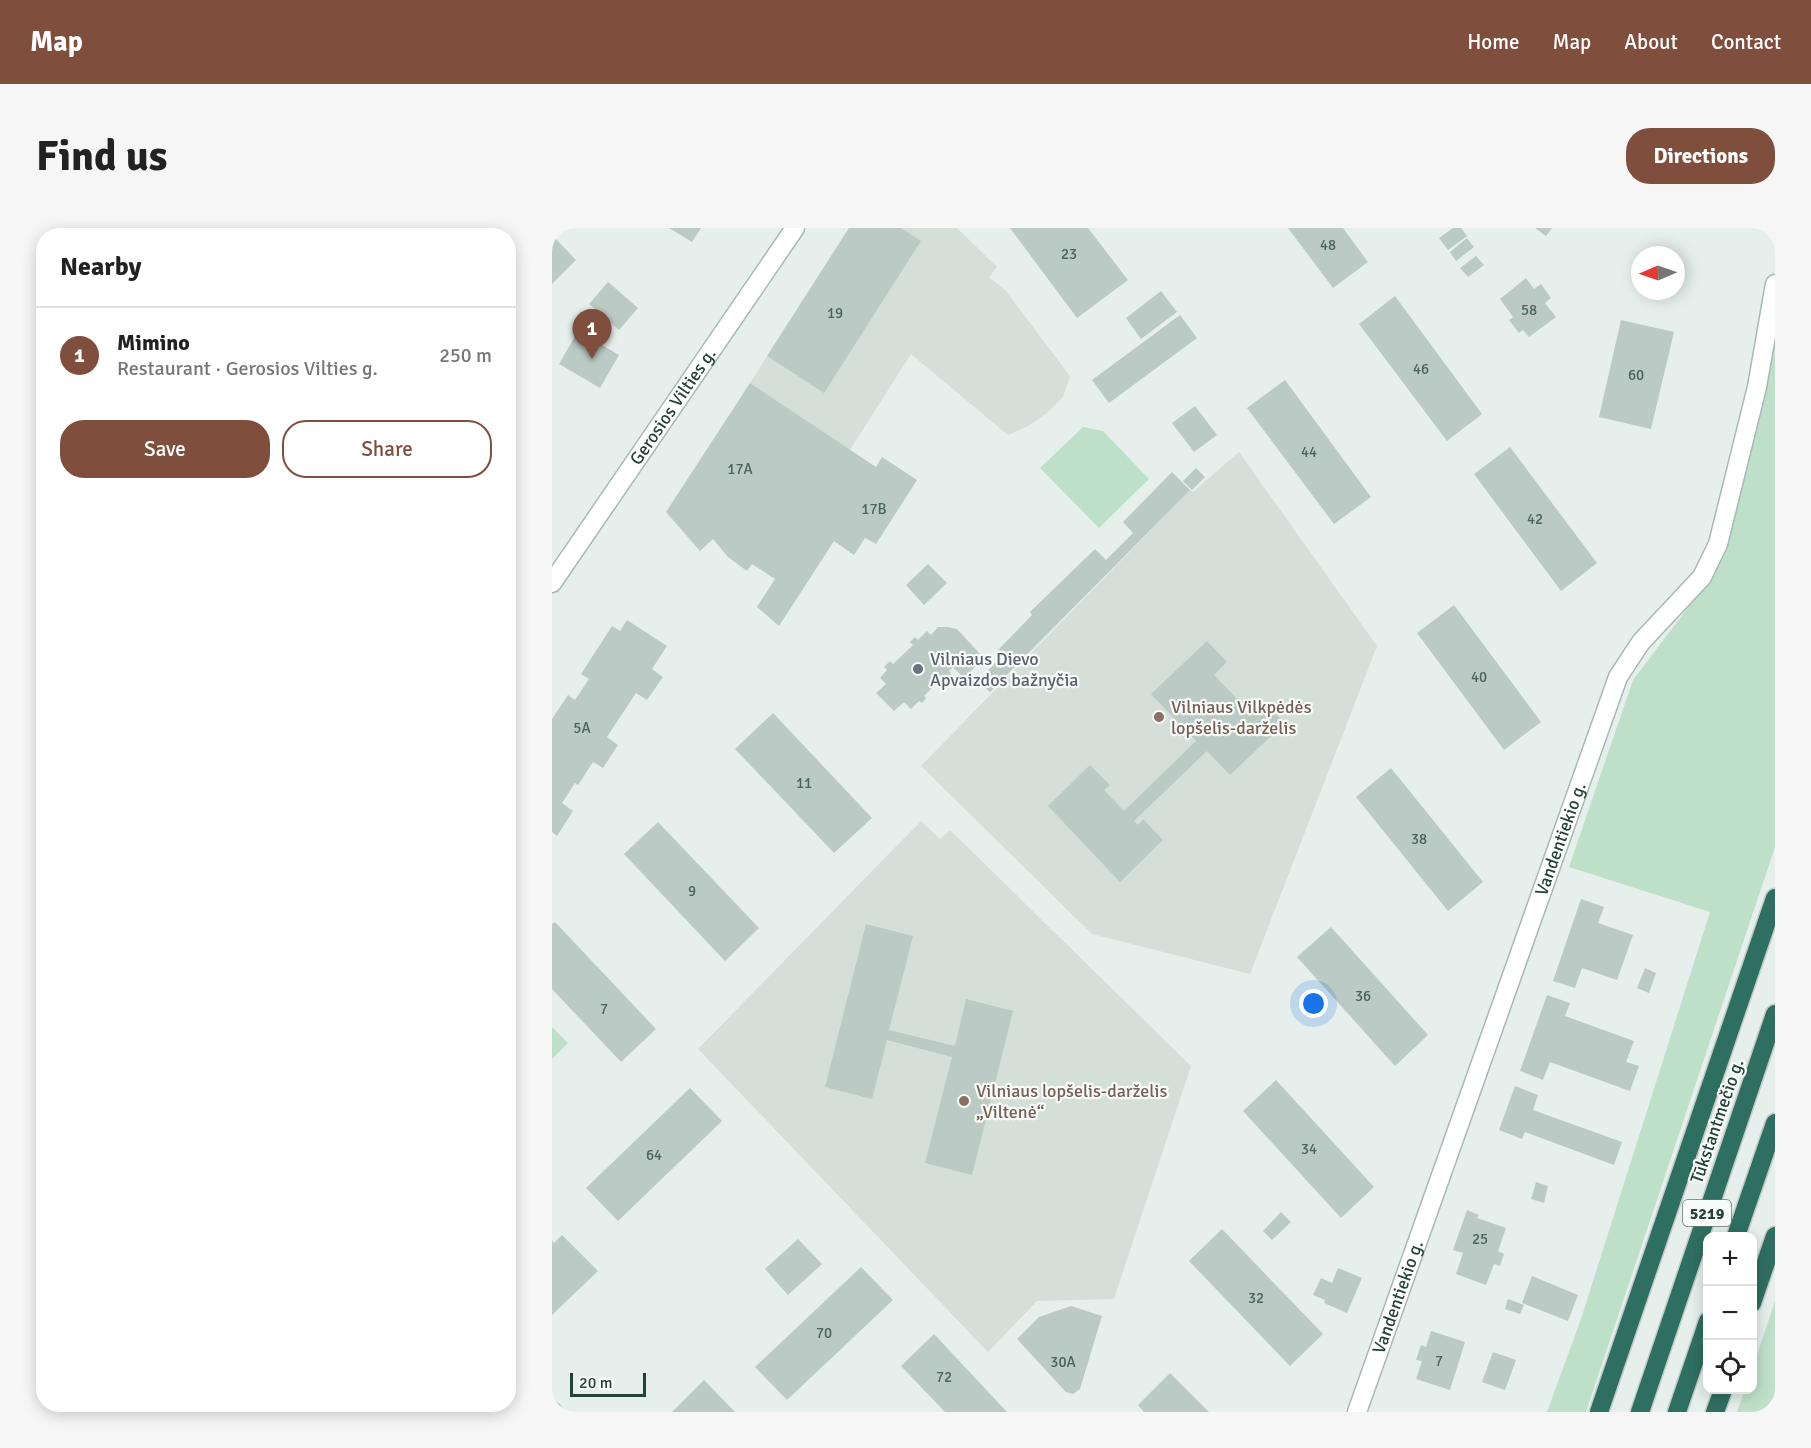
<!DOCTYPE html>
<html lang="en">
<head>
<meta charset="utf-8">
<style>
	:root { --surface:#fff; --page:#f6f6f6; --text:#222; --muted:#767676; --line:#e0e0e0; --accent:#804e3d }
	body { margin:0; font-family:Signika,sans-serif; background:var(--page); color:var(--text) }
	.controls { position:absolute; right:18px; bottom:18px; display:grid; overflow:hidden; border-radius:12px; box-shadow:0 3px 15px #0003 }
	.controls button { width:54px; height:54px; display:grid; place-items:center; padding:0; border:0; border-bottom:2px solid var(--line); background:var(--surface); color:var(--text); font:30px sans-serif }
	.compass { position:absolute; left:1079px; top:18px; width:54px; height:54px; border-radius:50%; background:var(--surface); box-shadow:0 3px 15px #0003; rotate:268deg }
	.scale { position:absolute; left:18px; bottom:15px; width:76px; box-sizing:border-box; padding-left:6px; border:3px solid #24423a; border-top:0; font-size:16px; line-height:21px; white-space:nowrap; color:#24423a; -webkit-text-stroke:4px #f7fbf9; paint-order:stroke }
	.you { position:absolute; left:762px; top:776px; width:21px; height:21px; margin:-15px; border:4px solid #fff; border-radius:50%; background:#1a73e8; box-shadow:0 0 0 9px #1a73e833 }
	.badge { display:grid; place-items:center; width:39px; height:39px; border-radius:50%; background:var(--accent); color:#fff; font-size:20px; font-weight:700 }
	.pin { position:absolute; translate:-50% -50px; filter:drop-shadow(0 2px 3px #0008) }
	.pin::after { content:''; position:absolute; top:32px; width:21px; height:18px; background:inherit; clip-path:polygon(0 0,100% 0,50% 100%) }
	.list { margin:0; padding:0; list-style:none }
	h2 { display:flex; justify-content:space-between; align-items:center; height:78px; margin:0; padding:0 24px; font-size:26px }
	h2 small { font-size:20px; font-weight:400; color:var(--muted) }
	.list li { display:grid; grid-template-columns:39px 1fr auto; gap:18px; align-items:center; box-sizing:border-box; height:96px; padding:0 24px; border-top:2px solid var(--line) }
	.list b { display:block; font-size:22px; white-space:nowrap }
	.list p { margin:0; font-size:20px; white-space:nowrap; color:var(--muted) }
	.list em { font-size:20px; font-style:normal; color:var(--muted) }
	.actions { display:flex; gap:12px; padding:18px 24px }
	.actions a { flex:1; padding:14px 0; border:2px solid var(--accent); border-radius:24px; text-align:center; font-size:21px; color:var(--accent) }
	.actions .main { background:var(--accent); color:#fff }
	.icon { flex:none; width:33px; height:33px; fill:none; stroke:currentColor; stroke-width:2; stroke-linecap:round; stroke-linejoin:round }
	.map { position:relative; flex:none; width:1223px; height:1184px; overflow:hidden; border-radius:24px }
	header { display:flex; align-items:center; gap:36px; box-sizing:border-box; height:84px; padding:0 30px; background:var(--accent); color:#fff }
	header strong { font-size:28px }
	nav { display:flex; gap:33px; margin-inline-start:auto; font-size:21px }
	.intro { display:flex; align-items:center; justify-content:space-between; box-sizing:border-box; height:144px; padding:0 36px }
	h1 { margin:0; font-size:42px }
	.button { padding:15px 27px; border-radius:24px; background:var(--accent); color:#fff; font-size:21px; font-weight:700 }
	main { display:flex; gap:36px; padding:0 36px }
	aside { flex:1; background:var(--surface); border-radius:24px; box-shadow:0 3px 15px #0003 }
	.map>svg:first-child { display:block }
	.built { fill:#d4dfda }
	.green { fill:#bfe0c8 }
	.building { fill:#bbcac4 }
	.lines { fill:none; stroke-linecap:round; stroke-linejoin:round }
	.street-casing { stroke:#a8b8b2; stroke-width:21 }
	.secondary-casing { stroke:#a4bbb3; stroke-width:21 }
	.primary-casing { stroke:#c2cac8; stroke-width:21 }
	.highway-casing { stroke:#c2cac8; stroke-width:21 }
	.street { stroke:#fff; stroke-width:18 }
	.secondary { stroke:#fff; stroke-width:18 }
	.primary { stroke:#6aa596; stroke-width:18 }
	.highway { stroke:#2f6f62; stroke-width:18 }
	.worship-dot { fill:#6b7280; stroke:#f7fbf9; stroke-width:2 }
	.education-dot { fill:#8d6e63; stroke:#f7fbf9; stroke-width:2 }
	.labels { text-anchor:middle; stroke-width:4.5; stroke-linejoin:round; paint-order:stroke }
	.number-label { font-size:15px; fill:#4a645c }
	.shield { fill:#f7fbf9; stroke:#637a73; stroke-width:1.5 }
	.shield-label { font-size:16px; font-weight:bold; fill:#24423a }
	.street-label { font-size:18px; fill:#24423a; stroke:#f7fbf9 }
	.worship-label { font-size:18px; fill:#5b616d; stroke:#f7fbf9; text-anchor:start }
	.education-label { font-size:18px; fill:#785e54; stroke:#f7fbf9; text-anchor:start }
</style>
</head>
<body>
<header>
<strong>Map</strong>
<nav><a>Home</a><a>Map</a><a>About</a><a>Contact</a></nav>
</header>
<div class="intro"><h1>Find us</h1><a class="button">Directions</a></div>
<main>
<aside>
<h2>Nearby<small></small></h2>
<ul class="list">
<li><span class="badge">1</span><div><b>Mimino</b><p>Restaurant · Gerosios Vilties g.</p></div><em>250 m</em></li>
</ul>
<div class="actions"><a class="main">Save</a><a>Share</a></div>
</aside>
<div class="map">
<svg width="1223" height="1184" viewBox="0 0 1223 1184">
	<rect width="100%" height="100%" fill="#e6efeb"/>
	<path class="built" d="M297 0H405L445 39 437 49 453 62 518 148 511 169 495 185 476 198 456 207 359 126 298 222 198 155Z
		M687 224 825 418 698 746 540 706 369 538 638 262 641 264Z
		M369 593 388 611 398 602 639 838 562 1071 485 1073 436 1124 146 821Z"/>
	<path class="green" d="M1223 115V619L1034 1184H995L1029 1091 1158 684 1017 639 1081 452 1141 373 1165 333Z
		M531 199 551 203 597 251 547 300 488 240Z
		M0 799 16 815 0 831Z
		M1223 1073V1184H1185L1193 1162H1200L1201 1139Z"/>
	<path class="building" d="M117 0H149L140 14Z
		M297 0H349L369 13 272 165 215 128Z
		M458 0H536L576 52 525 90Z
		M736 0H791L816 34 781 60Z
		M901 0H909L915 8 896 22 887 10Z
		M983 0H1000L994 8Z
		M0 7 24 32 0 56Z
		M915 10 922 19 904 33 898 24Z
		M924 28 932 37 916 49 908 40Z
		M974 50 982 61 989 56 999 70 993 75 1004 89 977 109 971 102 967 105 957 92 961 89 948 71Z
		M56 54 86 80 67 102 37 76Z
		M609 63 625 84 589 111 574 90Z
		M843 68 930 186 895 213 807 96Z
		M628 87 645 110 557 175 540 152Z
		M1069 92 1122 104 1099 201 1047 189Z
		M26 103 67 127 48 160 7 136Z
		M733 152 819 269 782 296 695 180Z
		M198 155 324 239 330 229 365 252 324 316 313 310 302 327 282 313 227 398 205 379 223 351 200 336 195 343 176 329 161 311 148 323 114 284Z
		M643 178 665 207 642 224 620 195Z
		M958 219 1045 335 1009 363 922 246Z
		M644 240 653 249 640 262 631 253Z
		M620 244 638 262 438 464 426 453 443 435 449 440 457 432 446 422 480 387 478 384 543 321 554 332 581 305 571 294Z
		M376 336 395 355 372 377 354 357Z
		M902 377 989 494 952 522 865 405Z
		M75 392 115 418 100 441 111 449 95 472 84 465 55 509 66 517 51 540 41 534 26 557 23 555 10 575 21 583 5 608 0 604V491L16 467 23 472 37 451 29 446 60 398 68 403Z
		M386 399H395L405 401 428 426 423 431 427 435 412 450 401 439 397 443 399 446 395 451 392 448 372 468 374 470 370 475 367 473 359 481 352 474 342 483 324 465 334 456 328 450 335 442 332 439 338 433 341 436 361 417 358 414 363 409 366 412 375 403 379 407Z
		M655 413 675 434 662 447 700 486 712 474 733 495 678 547 655 523 582 593 586 597 591 591 611 612 568 654 496 578 538 537 558 557 552 562 572 583 644 513 599 466Z
		M221 485 320 590 282 625 183 521Z
		M839 540 931 654 896 683 804 569Z
		M106 594 207 700 173 733 72 626Z
		M1029 671 1052 679 1046 695 1081 707 1065 752 1030 740 1023 760 1001 753Z
		M3 694 104 801 69 834 0 761V696Z
		M314 696 361 708 337 802 403 818 414 771 461 783 420 947 373 935 400 829 335 812 320 871 273 859Z
		M779 699 876 807 843 838 745 729Z
		M1093 740 1104 745 1097 765 1085 760Z
		M995 767 1018 775 1013 788 1082 813 1074 834 1087 838 1078 863 998 834 991 852 968 843Z
		M724 852 822 959 789 990 691 883Z
		M963 858 986 867 981 882 1070 914 1062 937 973 904 970 911 947 902Z
		M138 860 170 893 66 993 34 960Z
		M984 954 996 958 992 975 979 971Z
		M915 982 927 987 925 990 954 1000 946 1023 952 1026 948 1038 942 1036 934 1057 904 1046 911 1025 901 1022Z
		M729 984 739 994 720 1012 711 1003Z
		M670 1001 771 1106 738 1138 637 1033Z
		M10 1007 46 1043 0 1087V1012L2 1015Z
		M246 1011 270 1036 236 1067 213 1041Z
		M309 1039 341 1072 235 1172 203 1139Z
		M786 1040 810 1050 795 1085 772 1075 773 1072 761 1067 769 1050 780 1055Z
		M980 1048 1026 1067 1016 1093 970 1075Z
		M956 1071 972 1077 968 1086 953 1081Z
		M519 1078 550 1088 528 1161 521 1166 514 1164 465 1111 487 1089Z
		M879 1103 913 1114 898 1162 864 1151 870 1133 864 1132 869 1117 874 1119Z
		M382 1106 455 1184H393L349 1138Z
		M941 1124 964 1132 953 1162 930 1154Z
		M618 1145 657 1184H592L586 1177Z
		M152 1152 183 1184H120Z"/>
	<g class="lines">
		<g class="street-casing">
			<g id="street">
				<path id="s1" d="M805 1184 1066 449 1089 414 1150 349 1166 316 1205 159 1223 56"/>
			</g>
		</g>
		<g class="secondary-casing">
			<g id="secondary">
				<path id="s2" d="M0 355 243 0"/>
			</g>
		</g>
		<g class="primary-casing">
			<path id="primary" d="M0 1183 1 1184"/>
		</g>
		<g class="highway-casing">
			<path id="highway" d="M1184 1008 1223 895
				M1200 1075 1223 1008
				M1047 1184 1223 670
				M1088 1184 1223 786
				M1125 1184 1156 1093
				M1163 1184 1171 1162"/>
		</g>
		<use href="#street" class="street"/>
		<use href="#secondary" class="secondary"/>
		<use href="#primary" class="primary"/>
		<use href="#highway" class="highway"/>
	</g>
	<circle class="worship-dot" cx="366" cy="441" r="6"/>
	<g class="education-dot">
		<circle cx="607" cy="489" r="6"/>
		<circle cx="412" cy="873" r="6"/>
	</g>
	<g class="labels">
		<g class="number-label">
			<text x="776" y="22">48</text>
			<text x="517" y="31">23</text>
			<text x="977" y="87">58</text>
			<text x="283" y="90">19</text>
			<text x="869" y="146">46</text>
			<text x="1084" y="152">60</text>
			<text x="757" y="229">44</text>
			<text x="188" y="246">17A</text>
			<text x="322" y="286">17B</text>
			<text x="983" y="296">42</text>
			<text x="927" y="454">40</text>
			<text x="30" y="505">5A</text>
			<text x="252" y="560">11</text>
			<text x="867" y="616">38</text>
			<text x="140" y="668">9</text>
			<text x="811" y="773">36</text>
			<text x="52" y="786">7</text>
			<text x="757" y="926">34</text>
			<text x="102" y="932">64</text>
			<text x="928" y="1016">25</text>
			<text x="704" y="1075">32</text>
			<text x="272" y="1110">70</text>
			<text x="887" y="1138">7</text>
			<text x="511" y="1139">30A</text>
			<text x="392" y="1154">72</text>
		</g>
		<rect class="shield" x="1131" y="972" width="48" height="26" rx="4.5"/>
		<g class="shield-label">
			<text x="1155" y="991">5219</text>
		</g>
		<g class="street-label">
			<text dy="6" stroke="none"><textPath href="#s2" startOffset="214">Gerosios Vilties g.</textPath></text>
			<text dy="6" stroke="none"><textPath href="#s1" startOffset="608">Vandentiekio g.</textPath></text>
			<text transform="translate(1165 893) rotate(-71)" y="6">Tūkstantmečio g.</text>
			<text dy="6" stroke="none"><textPath href="#s1" startOffset="122">Vandentiekio g.</textPath></text>
		</g>
		<g class="worship-label">
			<text x="378" y="437">Vilniaus Dievo<tspan x="378" dy="21">Apvaizdos bažnyčia</tspan></text>
		</g>
		<g class="education-label">
			<text x="619" y="485">Vilniaus Vilkpėdės<tspan x="619" dy="21">lopšelis-darželis</tspan></text>
			<text x="424" y="869">Vilniaus lopšelis-darželis<tspan x="424" dy="21">„Viltenė“</tspan></text>
		</g>
	</g>
</svg>
<div class="controls">
<button>+</button>
<button>−</button>
<button><svg class="icon" aria-label="locate" viewBox="0 0 24 24"><circle cx="12" cy="12" r="6"/><path d="M12 2v4M12 18v4M2 12h4M18 12h4"/></svg></button>
</div>
<svg class="compass" viewBox="-18 -18 36 36"><path d="M0-13l5 13h-10z" fill="#e53935"/><path d="M0 13l5-13h-10z" fill="#767676"/></svg>
<div class="scale">20 m</div>
<div class="you"></div>
<div class="pin badge" style="left:40px;top:131px">1</div>
</div>
</main>
</body>
</html>
